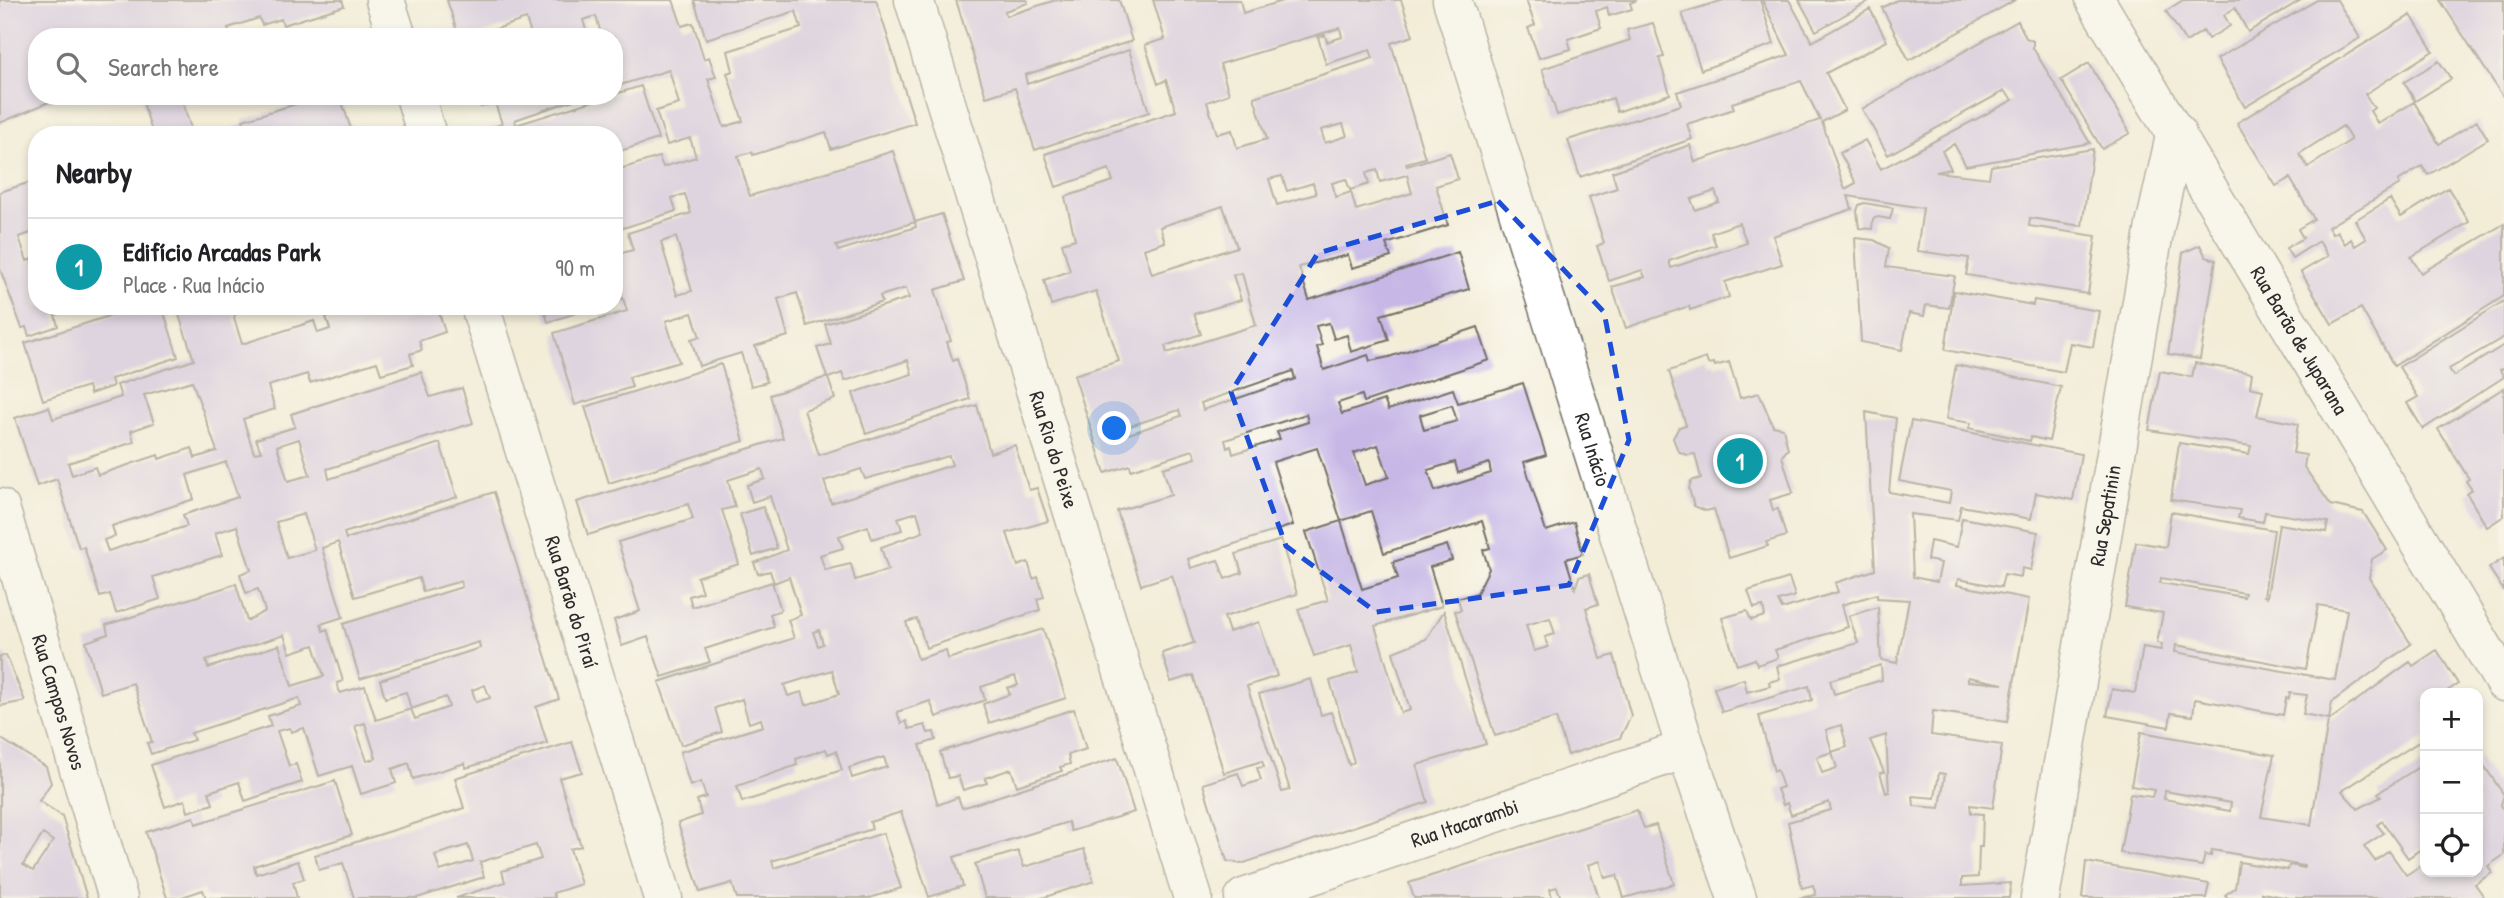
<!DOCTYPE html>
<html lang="en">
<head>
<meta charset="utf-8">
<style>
	:root { --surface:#fff; --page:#f6f6f6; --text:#202124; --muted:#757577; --line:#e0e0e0; --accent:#d1495b }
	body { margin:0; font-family:"Patrick Hand",sans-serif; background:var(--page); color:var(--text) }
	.controls { position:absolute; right:21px; bottom:21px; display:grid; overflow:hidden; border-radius:14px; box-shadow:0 4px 10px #0003 }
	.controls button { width:63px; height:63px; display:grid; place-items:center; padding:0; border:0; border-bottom:2px solid var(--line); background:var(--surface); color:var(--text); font:35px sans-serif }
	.you { position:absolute; left:1115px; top:429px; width:24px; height:24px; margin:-18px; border:5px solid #fff; border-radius:50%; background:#1a73e8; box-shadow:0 0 0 10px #1a73e833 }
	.badge { display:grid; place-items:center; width:46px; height:46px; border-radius:50%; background:var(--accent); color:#fff; font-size:23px; font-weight:700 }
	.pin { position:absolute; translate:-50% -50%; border:4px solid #fff; box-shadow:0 2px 7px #0006 }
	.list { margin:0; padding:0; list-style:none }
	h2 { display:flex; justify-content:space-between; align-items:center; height:91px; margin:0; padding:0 28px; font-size:30px }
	h2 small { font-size:23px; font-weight:400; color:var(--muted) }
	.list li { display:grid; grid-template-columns:46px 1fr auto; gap:21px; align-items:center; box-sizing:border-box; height:98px; padding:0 28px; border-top:2px solid var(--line) }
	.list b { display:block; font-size:26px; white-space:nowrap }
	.list p { margin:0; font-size:23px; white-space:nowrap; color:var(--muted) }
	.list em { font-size:23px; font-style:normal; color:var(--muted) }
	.icon { flex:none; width:38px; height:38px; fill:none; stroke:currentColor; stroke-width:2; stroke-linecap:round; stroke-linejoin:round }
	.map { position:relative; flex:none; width:2504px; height:898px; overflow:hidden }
	.search { position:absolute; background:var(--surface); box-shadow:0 4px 10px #0003; left:28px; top:28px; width:595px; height:77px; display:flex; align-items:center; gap:18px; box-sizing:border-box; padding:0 24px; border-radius:28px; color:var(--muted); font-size:26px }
	.panel { position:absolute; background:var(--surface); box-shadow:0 4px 10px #0003; left:28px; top:126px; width:595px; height:189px; border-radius:28px }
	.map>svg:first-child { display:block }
	.building { fill:#c6b7e6; fill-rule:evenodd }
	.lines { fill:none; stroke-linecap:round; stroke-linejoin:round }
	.minor-casing { stroke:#716f68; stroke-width:41 }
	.minor { stroke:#fff; stroke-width:38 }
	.marked { fill:none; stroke:#1d4ed8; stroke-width:5; stroke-dasharray:14 9; stroke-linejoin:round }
	.labels { text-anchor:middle; stroke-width:7; stroke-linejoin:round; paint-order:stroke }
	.street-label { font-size:21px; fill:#2b2b2b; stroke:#fdfcf7 }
</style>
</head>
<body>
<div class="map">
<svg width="2504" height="898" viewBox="0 0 2504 898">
	<rect width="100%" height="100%" fill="#fdfcf7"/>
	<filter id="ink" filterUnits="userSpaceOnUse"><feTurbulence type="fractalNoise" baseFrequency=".0143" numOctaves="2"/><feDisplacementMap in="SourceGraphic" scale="14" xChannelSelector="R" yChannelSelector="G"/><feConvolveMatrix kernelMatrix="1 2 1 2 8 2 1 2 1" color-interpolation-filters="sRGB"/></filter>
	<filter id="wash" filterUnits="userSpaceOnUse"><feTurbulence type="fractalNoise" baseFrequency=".00686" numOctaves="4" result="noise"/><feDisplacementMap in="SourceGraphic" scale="28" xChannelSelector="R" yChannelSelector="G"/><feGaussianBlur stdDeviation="1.57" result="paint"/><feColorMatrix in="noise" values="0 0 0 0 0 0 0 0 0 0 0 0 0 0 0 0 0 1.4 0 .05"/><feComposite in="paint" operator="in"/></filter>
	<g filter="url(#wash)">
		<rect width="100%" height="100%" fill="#f3edd8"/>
		<g id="blocks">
			<path class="building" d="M0 0H342L344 6 283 25 281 19 262 25 259 18 228 28 230 37H37V96H63L0 123Z
				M447 0H673L682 26 693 23 704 59 709 57 716 77 708 79 724 127 743 121 727 73 733 71 728 51 801 28 796 11 706 39 694 0H876L915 123 831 149 826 132 753 155 752 152 738 156 750 196 893 151 915 222 942 214 964 281 935 290 951 341 947 342 953 361 957 359 970 399 866 434 853 393 912 374 908 360 845 381 842 373 828 378 835 399 804 410 819 455 977 405 990 453 1015 445 1029 490 1037 488 1048 521 1007 533 1018 566 1028 562 1033 579 1038 577 1044 597 1037 599 1040 610 926 648 917 619 906 622 918 659 946 650 948 659 1043 629 1066 698 989 723 983 704 1010 694 1007 688 1018 685 1015 676 981 687 985 700 936 717 930 701 897 712 901 724 906 721 909 729 925 725 928 733 934 732 936 740 920 745 938 805 958 797 962 808 1117 758 1134 812 1071 831 1068 822 954 857 963 886 929 897 901 812 870 822 872 829 772 861 774 868 883 833 901 888 870 898H737L732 883 700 892 678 823 701 815 697 800 706 797 701 782 690 786 680 752 763 726 761 719 749 723 742 699 715 708 722 732 681 745 659 682 794 638 788 620 801 615 789 577 774 583 770 571 758 574 754 563 787 550 770 496 752 502 747 485 765 479 762 469 728 480 735 507 722 510 739 564 697 577 702 592 689 596 692 607 772 582 781 610 770 614 774 627 705 649 710 662 662 677 648 637 622 646 614 620 640 611 618 542 693 519 688 504 588 535 577 502 783 438 770 395 827 377 817 348 831 344 825 324 909 298 906 288 880 296 882 302 807 326 797 293 778 299 788 336 755 346 767 382 751 386 741 353 699 366 691 339 700 337 692 313 666 321 679 362 629 377 632 387 575 405 554 333 627 311 623 298 614 301V237L618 236 622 253 633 250 628 233 691 213 685 194 672 198 676 211 614 231V171L659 157 663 167 696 157 690 138 667 145 656 111 679 104 669 70 614 87V37H602L596 16 583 20 588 37H532L526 19 472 37H459ZM915 222 916 227 838 251 836 246ZM676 237 692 291 677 295 661 242ZM949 456 952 465 831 503 824 481 861 469 865 479ZM917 512 923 532 881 547 888 570 855 580 851 564 825 570 820 555 843 548 839 536 868 526 872 539 902 530 898 518ZM819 630 823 644 818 646 813 632ZM832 670 839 694 806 705 802 692 788 696 784 685ZM826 749 828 754 836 751 842 770 742 802 737 786 797 765 796 759ZM884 757 887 767 852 778 849 768Z
				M956 0H1027L1028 3 1005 11 1006 16 1056 0H1119L1132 41 1025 75 1027 84 1129 50 1149 112 1035 150 1015 88 986 97Z
				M1153 0H1240L1243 13 1286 0H1401L1413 36 1391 43 1425 158 1406 163 1407 166 1450 153 1458 179 1436 186 1448 225 1386 244 1391 257 1352 268 1348 255 1299 267 1309 300 1458 252 1469 289 1381 315 1389 340 1351 352 1347 335 1334 339 1329 323 1316 326 1322 345 1317 347 1324 370 1368 355 1370 361 1389 357 1478 327 1489 360 1364 402 1362 395 1338 403 1342 414 1384 400 1388 410 1453 389 1458 403 1523 383 1546 455 1524 462 1546 531 1574 522 1583 554 1566 559 1575 588 1579 577 1589 574 1598 604 1586 608 1601 659 1614 655 1631 716 1620 738 1568 755 1556 718 1495 736 1455 611 1461 610 1458 599 1477 593 1489 569 1483 550 1490 548 1482 521 1384 553 1371 511 1341 521 1317 448 1273 462 1293 525 1188 559 1191 568 1218 560 1225 579 1242 573 1236 554 1281 540 1297 594 1224 617 1229 632 1259 622 1277 676 1247 686 1282 792 1290 790 1259 694 1311 679 1321 715 1331 712 1349 765 1354 762 1330 681 1358 672 1351 645 1314 656 1298 609 1328 600 1306 532 1341 521 1362 589 1398 578 1393 562 1447 545 1452 560 1430 567 1442 606 1375 626 1401 713 1410 710 1393 652 1426 639 1444 611 1486 744 1417 765 1428 802 1241 864 1227 861 1203 784 1238 773 1243 786 1261 780 1257 768 1264 767 1262 761 1224 773 1193 675 1171 682 1162 653 1194 643 1172 575 1141 585 1117 511 1171 495 1163 468 1196 458 1193 450 1131 470 1130 465 1105 473 1074 375 1119 361 1096 291 1051 305 1044 280 1070 271 1062 243 1075 239 1065 197 1113 181 1109 169 1056 187 1045 154 1176 111 1166 80 1158 84 1145 45 1165 39ZM1340 28 1342 37 1327 42 1325 35 1318 37 1326 64 1370 50 1373 58 1254 97 1267 139 1237 148 1232 130 1217 134 1207 102 1229 94 1220 64ZM1343 124 1347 136 1325 143 1321 130ZM1377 170 1380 182 1407 175 1412 193 1356 210 1351 192 1336 197 1332 183 1346 179 1350 190 1369 184 1366 173ZM1282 176 1287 191 1313 183 1316 194 1277 205 1269 179ZM1223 206 1237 247 1152 274 1144 249 1165 242 1160 227ZM1242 273 1256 325 1167 353 1165 346 1201 334 1194 314 1241 300 1233 275ZM1293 371 1295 379 1203 410 1201 403ZM1452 405 1457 421 1424 430 1420 415ZM1179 410 1181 416 1129 434 1127 427ZM1306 414 1308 422 1277 432 1280 439 1233 454 1231 446 1227 448 1225 440ZM1378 445 1389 477 1365 485 1354 453ZM1455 462 1458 473 1489 463 1491 473 1435 491 1428 470ZM1550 618 1555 634 1545 637 1548 647 1534 651 1526 625Z
				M1526 0H1637L1630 3 1632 9 1609 16 1607 7 1596 11 1601 28 1568 39 1571 49 1539 58 1528 28 1535 25Z
				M1724 0H1760L1774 44 1701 70 1682 13Z
				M1762 0H1789L1812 42 1870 9 1887 41 1826 73 1845 110 1822 122 1845 189 1856 183 1840 153 1865 140 1881 169 2013 100 2004 91 1888 155 1862 109 2018 21 2026 38 2033 41V48L2090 143 1966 166 1954 144 1942 151 1951 169 1936 172 1989 178 1991 166 2093 149 2082 226 2030 218 2029 226 2096 236 2088 294 1966 275 1969 258 1917 251 1923 208 1848 196 1852 209 1773 236 1782 264 1725 282 1729 297 1690 310 1689 306 1626 328 1612 287 1645 277 1642 270 1609 281 1597 246 1604 243 1589 197 1617 188 1612 172 1690 145 1695 162 1820 120 1801 81 1732 103 1734 109 1687 124 1692 139 1580 177 1568 140 1681 105 1677 92 1789 55ZM1715 191 1719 202 1695 210 1691 199ZM1739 223 1747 243 1671 268 1669 261 1716 245 1711 233Z
				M1799 0H1871L1816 31Z
				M1897 0H2015L1909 60 1882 8Z
				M2183 0H2301L2248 32 2235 8 2224 15 2230 26 2208 39 2203 31 2186 42 2166 11Z
				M2317 0H2337L2360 38 2245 107 2217 59Z
				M2440 0H2504V98Z
				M2411 15 2433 51 2365 94 2374 108 2370 111 2378 124 2414 102 2439 144 2477 121 2488 139 2428 175 2422 166 2398 181 2400 184 2328 227 2332 234 2337 231 2345 244 2351 239 2355 246 2366 239 2355 220 2390 199 2401 217 2448 188 2469 222 2411 257 2421 273 2504 224V296L2394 366 2361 308 2332 324 2301 272 2328 256 2319 241 2292 258 2286 248 2303 238 2298 229 2314 219 2290 178 2276 186 2237 123ZM2343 126 2351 140 2308 167 2299 154Z
				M1653 23 1664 57 1659 58 1670 94 1617 112 1613 98 1557 115 1542 69 1630 40 1627 30Z
				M312 29 315 37H289V36Z
				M2439 61 2451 79 2415 101 2404 82Z
				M2089 63 2130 133 2102 149 2061 80Z
				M641 86 658 139 614 153V135H470L502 124 495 103 481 107 478 96H585L515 120 516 125Z
				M141 96H181L192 132 153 135Z
				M322 96H340L353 135H212L244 124 243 120Z
				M37 180V231L19 237 27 261 37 257V306L79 307 55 315 58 326 29 336 26 327 22 328 0 269V192Z
				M1864 203 1893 208 1890 219 1878 217 1873 219 1872 229 1859 228 1857 211 1859 205Z
				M1855 238 1874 240 1889 248 1886 267 1955 276 1949 308 1926 305 1924 316 1909 313 1902 350 1861 342Z
				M2200 245 2206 257 2216 260 2200 359 2168 354 2183 253Z
				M1954 291 2033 305 2034 300 2099 311 2093 347 2070 343 2064 372 1945 350Z
				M2504 301V337L2449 369 2454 376 2504 345V368L2500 370 2504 377 2423 429 2407 403 2418 397 2399 367Z
				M140 306H162L178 357 111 379 113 386 90 394 88 386 43 400 25 343Z
				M176 306H237L234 318 242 344 314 321 318 333 330 329 326 317 361 306H437L445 332 419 341 422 350 410 354 413 365 381 374 377 362 310 383 307 374 268 386 275 409 243 419 254 453 261 452 256 439 295 427 291 414 421 372 430 397 462 388 473 423 327 469 329 479 440 443 457 497 344 533 346 539 494 492 559 699 536 707 547 743 466 768 465 763 413 779 409 763 392 769 396 783 361 794 352 766 319 776 304 728 291 732 290 728 277 731 289 766 296 764 302 782 245 801 239 782 209 792 213 804 188 812 185 800 165 807 151 765 271 726 268 716 301 706 299 698 191 733 194 740 151 754 147 743 152 742 133 683 101 693 86 642 108 634 106 625 236 584 247 621 265 611 258 589 246 593 240 574 251 570 237 526 215 533 222 555 153 577 160 599 116 613 110 594 100 597 84 547 79 548 57 479 37 486 15 418 49 407 53 419 121 397 117 385 194 360ZM192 381 217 451 195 458 192 448 159 459 158 455 98 475 95 467 72 475 68 463 134 442 131 431 154 423 144 395ZM299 439 310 475 288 481 277 446ZM226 462 238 497 183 515 187 526 108 551 104 540 115 536 112 526 194 499 187 475ZM304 514 315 550 287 558 276 522ZM338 542 355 597 419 578 423 592 461 581 462 587 343 624 360 679 479 642 480 648 380 680 385 698 406 692 411 709 446 697 449 707 415 719 411 709 376 720 365 686 340 693 337 683 343 681 327 629 323 631 321 624 343 617 322 548ZM284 635 290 653 314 645 324 676 292 686 279 645 208 668 206 660ZM485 685 490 698 476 702 472 690ZM365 723 376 758 367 761 355 726Z
				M543 306H595V307L548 322Z
				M1706 358 1708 364 1714 363 1715 366 1729 362 1740 398 1759 393 1773 426 1783 428 1788 449 1782 456 1793 493 1770 500 1773 510 1778 509 1786 536 1766 542 1768 546 1729 558 1714 509 1706 511 1694 506 1689 489 1691 481 1701 478 1695 454 1686 455 1678 451 1673 438 1679 427 1686 425 1669 371Z
				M2195 363 2252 373 2250 387 2263 390 2257 416 2298 424 2293 453 2306 455 2304 467 2331 505 2363 512 2387 550 2372 559 2369 578 2411 644 2332 702 2329 719 2303 714 2307 695 2290 693 2289 699 2286 698 2283 715 2195 699 2193 716 2171 713 2169 727 2107 716 2112 689 2135 693 2143 647 2161 650 2162 644 2157 643 2163 613 2125 607 2136 542 2166 547 2171 512 2274 530 2264 596 2267 597 2279 524 2326 532 2328 522 2265 512 2263 522 2238 518 2240 510 2171 500 2179 443 2249 454 2251 446 2149 430 2160 371 2192 377ZM2161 578 2206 586 2245 593 2244 597 2160 583ZM2318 605 2347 610 2335 680 2175 652 2176 645 2306 669Z
				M721 364 744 441 609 483 585 407Z
				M1956 365 2061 387 2049 441 2031 437 2030 441 1969 428 1971 423 1946 419Z
				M2504 388V516L2487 527 2467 494 2472 490 2466 481 2469 479 2438 429Z
				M1866 412 1896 418 1889 492 1949 503 1951 491 1899 481 1911 421 2081 454 2073 500 2036 493 2031 519 1961 506 1958 520 1910 514 1913 577 1937 582 1941 563 1927 560 1930 541 1957 547 1962 518 2038 532 2031 570 2022 568 2021 577 2004 574 2001 587 1958 579 1957 585 2029 599 2007 722 1933 711 1931 735 2002 745 1993 808 1970 805 1971 813 1983 814 1982 847H1979L1978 877 1962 878V886L2011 883 2009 898H1798L1816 895 1813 885 1802 888 1788 822 1831 810 1829 802 1791 815 1787 803 1783 805 1777 789 1783 787 1777 770 1774 771 1759 716 1812 700 1809 686 1722 712 1714 688 1744 679 1747 692 1770 686 1769 682 1780 679 1777 666 1858 643 1849 616 1878 607 1881 660 1897 663 1909 600 1877 598V594L1842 605 1848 627 1775 650 1778 658 1757 665 1755 659 1737 665 1722 618 1747 611 1751 620 1765 616 1763 606 1754 608 1748 591 1789 578 1795 596 1778 601 1782 609 1838 592 1835 583 1875 570ZM1881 665 1882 680 1834 694 1830 680ZM1968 677 2003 684 1968 681ZM1841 725 1847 747 1832 752 1837 768 1822 773 1817 757 1832 752 1826 730ZM1886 735 1889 792 1886 793 1880 773 1884 772 1870 740ZM1939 773 1945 774 1940 808 1914 806 1913 796 1935 798Z
				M763 507 777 548 753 556 740 514Z
				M2504 558V591L2489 568Z
				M2437 650 2458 684 2444 693H2425V738L2342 791 2358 809 2381 797 2378 793 2425 763V846L2408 858 2382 821 2377 825 2384 833 2364 846 2375 861 2389 851 2406 875 2425 863V872H2478V757L2504 795 2501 805 2504 811V855L2488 866 2492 873 2475 884 2485 898H2289L2262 893 2265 898H2228L2225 895 2235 888 2239 862 2288 870 2289 865 2304 868V866L2212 850 2211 856 2205 855 2202 866 2120 853 2130 794 2152 797 2154 790 2131 786 2141 732 2274 755 2261 817 2311 825 2328 721 2410 662 2413 666ZM2165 791 2231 803 2230 811 2164 799Z
				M6 655 25 701 0 706V656Z
				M1074 709 1086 749 1068 755 1070 764 1060 767 1062 771 1017 786 1011 769 985 778 987 783 963 790 958 776 948 778 940 752Z
				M0 738 46 767 51 783 39 801 62 816 87 898H0ZM43 834 53 841 33 871 23 865Z
				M572 742 582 772 559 778 581 846 570 849 581 884 553 893 555 898H456L505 882 502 871 541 859 536 845 480 862 484 877 417 898H354L343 863 319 870 315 855 464 808 455 778ZM468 845 473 861 440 871 435 855Z
				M335 781 352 835 254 866 256 874 298 861 304 879 293 882 297 898H206L203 890 179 898H167L146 832 194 817 196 824Z
				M1637 810 1644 828 1656 825 1674 884 1624 898 1617 875 1605 878 1600 861 1588 865 1599 898H1561L1557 887 1550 889 1552 898H1414L1409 883Z
				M1084 849 1094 881 1042 898H985L975 864 1018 851 1024 867Z
				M2086 862 2209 884 2206 898H2082Z"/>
		</g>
	</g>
	<g filter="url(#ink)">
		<use href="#blocks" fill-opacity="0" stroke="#716f68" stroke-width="2"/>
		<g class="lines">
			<g class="minor-casing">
				<g id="minor">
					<path d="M385 0 397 37"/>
					<path id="s1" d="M914 0 1193 898"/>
					<path id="s2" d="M1452 0 1686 749 1737 898"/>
					<path id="s3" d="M2095 0 2504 682"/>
					<path d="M415 96 427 135"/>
					<path id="s4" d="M480 306 663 898"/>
					<path id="s5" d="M0 508 118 898"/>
					<path id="s6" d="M1244 898 1686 749"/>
					<path id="s7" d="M2040 898 2155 226 2176 132"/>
				</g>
			</g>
			<use href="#minor" class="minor"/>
		</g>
	</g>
	<path d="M0 0H2504V898H0ZM1498 201 1604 312 1629 440 1569 585 1376 612 1286 546 1231 392 1318 253Z" fill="#f3edd8" fill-opacity=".55" fill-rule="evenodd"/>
	<path class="marked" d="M1498 201 1604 312 1629 440 1569 585 1376 612 1286 546 1231 392 1318 253Z"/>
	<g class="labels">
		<g class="street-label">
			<text dy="7" stroke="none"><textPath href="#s3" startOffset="397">Rua Barão de Juparana</textPath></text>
			<text dy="7" stroke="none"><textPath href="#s1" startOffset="471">Rua Rio do Peixe</textPath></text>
			<text dy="7" stroke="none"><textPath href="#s2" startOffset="471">Rua Inácio</textPath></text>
			<text dy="7" stroke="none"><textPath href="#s7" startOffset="388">Rua Sepatinin</textPath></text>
			<text dy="7" stroke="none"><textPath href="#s4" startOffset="310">Rua Barão do Piraí</textPath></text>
			<text dy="7" stroke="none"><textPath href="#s5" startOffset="203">Rua Campos Novos</textPath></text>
			<text dy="7" stroke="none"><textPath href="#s6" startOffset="233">Rua Itacarambi</textPath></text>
		</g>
	</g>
</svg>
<div class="controls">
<button>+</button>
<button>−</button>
<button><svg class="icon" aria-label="locate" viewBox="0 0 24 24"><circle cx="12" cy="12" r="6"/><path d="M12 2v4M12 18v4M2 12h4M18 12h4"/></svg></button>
</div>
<div class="you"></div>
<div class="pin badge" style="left:1740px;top:461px;background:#0f9aa8">1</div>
<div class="search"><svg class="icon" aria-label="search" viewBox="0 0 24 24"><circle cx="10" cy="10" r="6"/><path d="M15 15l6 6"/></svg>Search here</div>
<section class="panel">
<h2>Nearby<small></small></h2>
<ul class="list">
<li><span class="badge" style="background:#0f9aa8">1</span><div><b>Edifício Arcadas Park</b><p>Place · Rua Inácio</p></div><em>90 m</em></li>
</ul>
</section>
</div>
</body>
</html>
